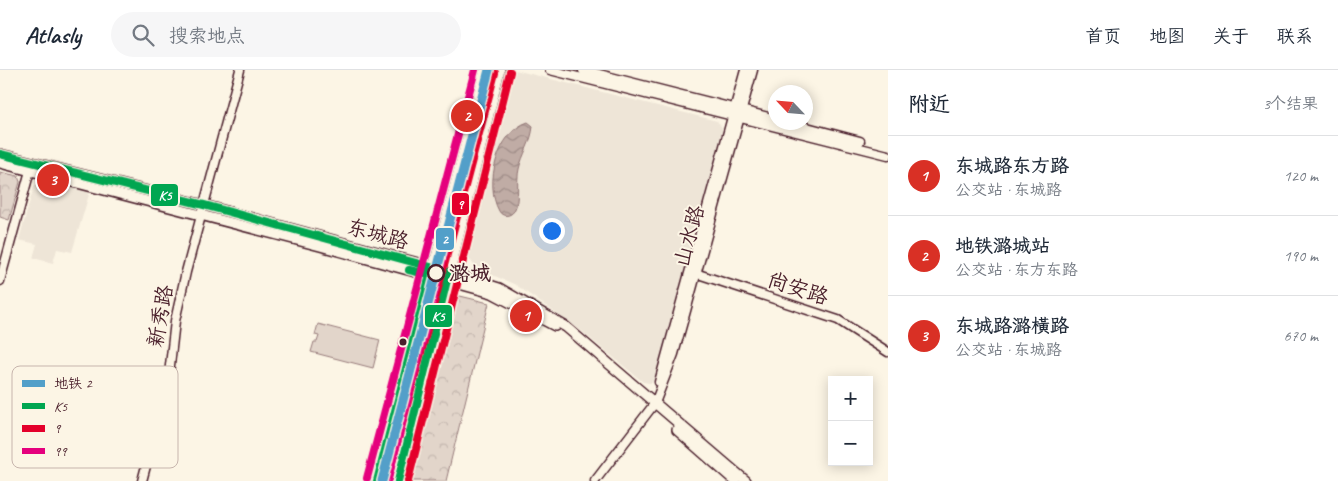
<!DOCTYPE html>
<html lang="zh">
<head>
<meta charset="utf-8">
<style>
	:root { --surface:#fff; --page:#f6f6f7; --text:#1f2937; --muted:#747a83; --line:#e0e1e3; --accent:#d93025 }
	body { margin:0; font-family:Caveat,"LXGW WenKai TC",sans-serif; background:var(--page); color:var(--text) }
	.controls { position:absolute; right:15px; bottom:15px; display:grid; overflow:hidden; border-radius:0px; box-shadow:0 2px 12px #0003 }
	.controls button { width:45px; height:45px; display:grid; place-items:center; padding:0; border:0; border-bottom:1px solid var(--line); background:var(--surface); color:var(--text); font:25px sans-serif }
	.compass { position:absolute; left:768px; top:15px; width:45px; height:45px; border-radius:50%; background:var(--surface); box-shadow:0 2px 12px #0003; rotate:296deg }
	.you { position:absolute; left:551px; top:160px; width:18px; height:18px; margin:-12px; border:4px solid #fff; border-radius:50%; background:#1a73e8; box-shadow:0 0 0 8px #1a73e833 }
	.badge { display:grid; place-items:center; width:32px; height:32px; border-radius:50%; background:var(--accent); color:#fff; font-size:16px; font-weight:700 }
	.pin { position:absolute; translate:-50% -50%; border:2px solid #fff; box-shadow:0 1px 5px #0006 }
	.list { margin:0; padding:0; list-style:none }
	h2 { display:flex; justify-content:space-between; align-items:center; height:65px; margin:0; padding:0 20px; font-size:21px }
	h2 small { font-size:16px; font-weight:400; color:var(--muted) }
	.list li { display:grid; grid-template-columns:32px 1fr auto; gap:15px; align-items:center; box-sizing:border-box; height:80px; padding:0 20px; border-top:1px solid var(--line) }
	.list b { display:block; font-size:19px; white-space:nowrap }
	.list p { margin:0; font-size:16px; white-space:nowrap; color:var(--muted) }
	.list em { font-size:16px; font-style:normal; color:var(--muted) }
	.icon { flex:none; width:28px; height:28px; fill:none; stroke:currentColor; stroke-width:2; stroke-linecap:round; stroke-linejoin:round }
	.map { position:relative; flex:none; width:888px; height:411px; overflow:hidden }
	header { display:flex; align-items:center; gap:30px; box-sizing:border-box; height:70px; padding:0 25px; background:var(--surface); border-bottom:1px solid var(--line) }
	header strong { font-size:24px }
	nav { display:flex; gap:28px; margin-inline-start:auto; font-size:18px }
	.search { width:350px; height:45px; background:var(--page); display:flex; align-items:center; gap:12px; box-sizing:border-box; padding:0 18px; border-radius:28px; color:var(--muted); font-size:19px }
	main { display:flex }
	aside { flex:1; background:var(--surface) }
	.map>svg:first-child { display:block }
	.built { fill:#eee5d7 }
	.grass { fill:#e2d5ca; stroke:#967a7a }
	.forest { fill:url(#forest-crowns); stroke:#967a7a }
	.water { fill:url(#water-waves); stroke:#917474 }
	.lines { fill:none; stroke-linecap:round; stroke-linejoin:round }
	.minor-casing { stroke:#4a1f2b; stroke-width:11 }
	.major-casing { stroke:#4a1f2b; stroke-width:12 }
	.minor { stroke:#fcf5e5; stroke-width:8 }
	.major { stroke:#fcf5e5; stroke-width:9 }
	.bus-1-casing { stroke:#fcf5e5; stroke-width:11 }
	.bus-2-casing { stroke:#fcf5e5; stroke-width:11 }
	.bus-3-casing { stroke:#fcf5e5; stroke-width:11 }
	.bus-1 { stroke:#00a651; stroke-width:8 }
	.bus-2 { stroke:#e4002b; stroke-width:8 }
	.bus-3 { stroke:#e5007d; stroke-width:8 }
	.metro-1-casing { stroke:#fcf5e5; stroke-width:12 }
	.metro-1 { stroke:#529fc9; stroke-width:9 }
	.stop-dot { fill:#fcf5e5; stroke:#4a1f2b; stroke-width:2.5 }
	.bus-dot { fill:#4a1f2b; stroke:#fcf5e5; stroke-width:2 }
	.labels { text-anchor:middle; stroke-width:4; stroke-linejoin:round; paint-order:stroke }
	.street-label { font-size:21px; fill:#4a1f2b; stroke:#fcf5e5 }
	.stop-label { font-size:21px; font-weight:bold; fill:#4a1f2b; stroke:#fcf5e5; text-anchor:start }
	.key { fill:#fcf5e5; stroke:#c7b5ad; stroke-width:1 }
	.key-label { font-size:14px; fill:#4a1f2b }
	.line-badge { stroke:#fcf5e5; stroke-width:2 }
	.badge-label { font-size:14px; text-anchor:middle; font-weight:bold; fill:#fff }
</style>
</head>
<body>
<header>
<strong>Atlasly</strong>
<div class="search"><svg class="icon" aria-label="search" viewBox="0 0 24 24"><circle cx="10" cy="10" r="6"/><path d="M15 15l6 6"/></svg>搜索地点</div>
<nav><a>首页</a><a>地图</a><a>关于</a><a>联系</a></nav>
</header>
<main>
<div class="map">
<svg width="888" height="411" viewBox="0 0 888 411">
	<defs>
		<pattern id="forest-crowns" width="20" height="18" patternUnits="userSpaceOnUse" patternTransform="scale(1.25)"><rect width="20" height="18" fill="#e2d5ca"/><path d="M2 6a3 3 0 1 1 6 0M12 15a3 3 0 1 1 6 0" fill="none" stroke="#c3b6ae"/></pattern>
		<pattern id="water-waves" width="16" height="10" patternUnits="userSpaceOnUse" patternTransform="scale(1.25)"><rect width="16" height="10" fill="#c0aca5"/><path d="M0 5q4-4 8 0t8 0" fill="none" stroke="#9e8b87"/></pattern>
	</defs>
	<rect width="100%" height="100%" fill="#fcf5e5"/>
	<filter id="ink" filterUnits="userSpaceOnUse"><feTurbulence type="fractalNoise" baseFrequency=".02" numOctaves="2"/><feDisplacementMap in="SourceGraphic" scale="10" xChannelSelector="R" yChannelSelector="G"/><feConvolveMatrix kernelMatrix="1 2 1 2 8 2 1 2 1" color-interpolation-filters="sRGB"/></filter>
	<g filter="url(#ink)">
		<path class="built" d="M515 0 717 51 723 59 657 302 654 310 650 313 643 312 580 260 516 215 476 198 468 187 465 173 511 4Z
			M43 110 90 121 72 182 57 179 53 193 33 188 37 174 19 170 34 116Z"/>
		<path class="grass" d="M318 254 380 270 373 298 311 282 314 272H317L319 266 315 265Z"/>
		<path class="forest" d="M0 102 18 106 20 112 9 150 0 147Z
			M460 226 489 233 446 411H407L451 235Z"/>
		<path class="water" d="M528 52 533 56C532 71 522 85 519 99 516 111 520 131 514 141 510 147 502 147 499 141 484 114 497 62 528 52Z"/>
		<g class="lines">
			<g class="minor-casing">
				<path id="minor" d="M550 0 888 85
					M583 0 776 49
					M788 52 860 71
					M692 202 838 250 888 282
					M0 211 31 97
					M659 312 745 0
					M142 411 168 313 175 251 186 202 240 0
					M595 411 655 333 674 284 753 0"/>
			</g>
			<g class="major-casing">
				<path id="major" d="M0 84 204 135 433 197 499 218 566 257 746 411
					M0 93 320 176 492 223 555 256
					M423 232 442 237
					M677 360 735 411
					M377 411 485 0
					M398 411 500 0"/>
			</g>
			<use href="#minor" class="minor"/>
			<use href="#major" class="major"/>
			<g class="bus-1-casing">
				<path id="bus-1" d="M0 84 204 135 449 202 398 411
					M377 411 430 205 409 200"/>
			</g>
			<g class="bus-2-casing">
				<path id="bus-2" d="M387 411 495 3
					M408 411 510 2"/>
			</g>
			<g class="bus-3-casing">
				<path id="bus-3" d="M367 408 475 0
					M388 409 490 0"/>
			</g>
			<use href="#bus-1" class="bus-1"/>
			<use href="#bus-2" class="bus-2"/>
			<use href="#bus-3" class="bus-3"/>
			<g class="metro-1-casing">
				<path id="metro-1" d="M382 411 489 0"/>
			</g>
			<use href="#metro-1" class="metro-1"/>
		</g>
	</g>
	<circle class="stop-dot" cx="436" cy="203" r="8"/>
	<circle class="bus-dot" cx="403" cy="272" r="4.5"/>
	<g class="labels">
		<g class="street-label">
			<text transform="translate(378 164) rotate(15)" y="7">东城路</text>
			<text transform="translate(689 166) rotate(-75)" y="7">山水路</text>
			<text transform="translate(798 218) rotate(18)" y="7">尚安路</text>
			<text transform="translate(160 246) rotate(-80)" y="7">新秀路</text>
		</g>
		<g class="stop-label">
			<text x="449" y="210">潞城</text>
		</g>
	</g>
	<rect x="12" y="296" width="166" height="102" rx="8" class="key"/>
	<rect x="22" y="310" width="23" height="7" fill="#529fc9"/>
	<rect x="22" y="333" width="23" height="6" fill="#00a651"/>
	<rect x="22" y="355" width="23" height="7" fill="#e4002b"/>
	<rect x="22" y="378" width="23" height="6" fill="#e5007d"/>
	<g class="key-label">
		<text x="54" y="318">地铁 2</text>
		<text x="54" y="341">K5</text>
		<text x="54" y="363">9</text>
		<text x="54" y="386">99</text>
	</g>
	<g class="line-badge">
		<rect x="150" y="113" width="29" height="24" rx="5" fill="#00a651"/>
		<rect x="451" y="122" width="19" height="24" rx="5" fill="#e4002b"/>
		<rect x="435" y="157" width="20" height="24" rx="5" fill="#529fc9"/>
		<rect x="424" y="234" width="29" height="24" rx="5" fill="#00a651"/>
	</g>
	<g class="badge-label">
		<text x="165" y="130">K5</text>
		<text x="460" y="139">9</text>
		<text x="445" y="174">2</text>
		<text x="438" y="251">K5</text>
	</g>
</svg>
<div class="controls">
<button>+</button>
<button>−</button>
</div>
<svg class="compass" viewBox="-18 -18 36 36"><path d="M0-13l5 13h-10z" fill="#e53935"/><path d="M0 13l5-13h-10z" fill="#747a83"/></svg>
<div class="you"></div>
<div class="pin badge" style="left:526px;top:246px">1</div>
<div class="pin badge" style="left:467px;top:46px">2</div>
<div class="pin badge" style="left:53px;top:110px">3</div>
</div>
<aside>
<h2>附近<small>3个结果</small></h2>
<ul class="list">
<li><span class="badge">1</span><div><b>东城路东方路</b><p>公交站 · 东城路</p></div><em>120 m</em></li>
<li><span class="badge">2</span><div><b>地铁潞城站</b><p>公交站 · 东方东路</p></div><em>190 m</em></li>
<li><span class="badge">3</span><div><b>东城路潞横路</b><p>公交站 · 东城路</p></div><em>670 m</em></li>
</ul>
</aside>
</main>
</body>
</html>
